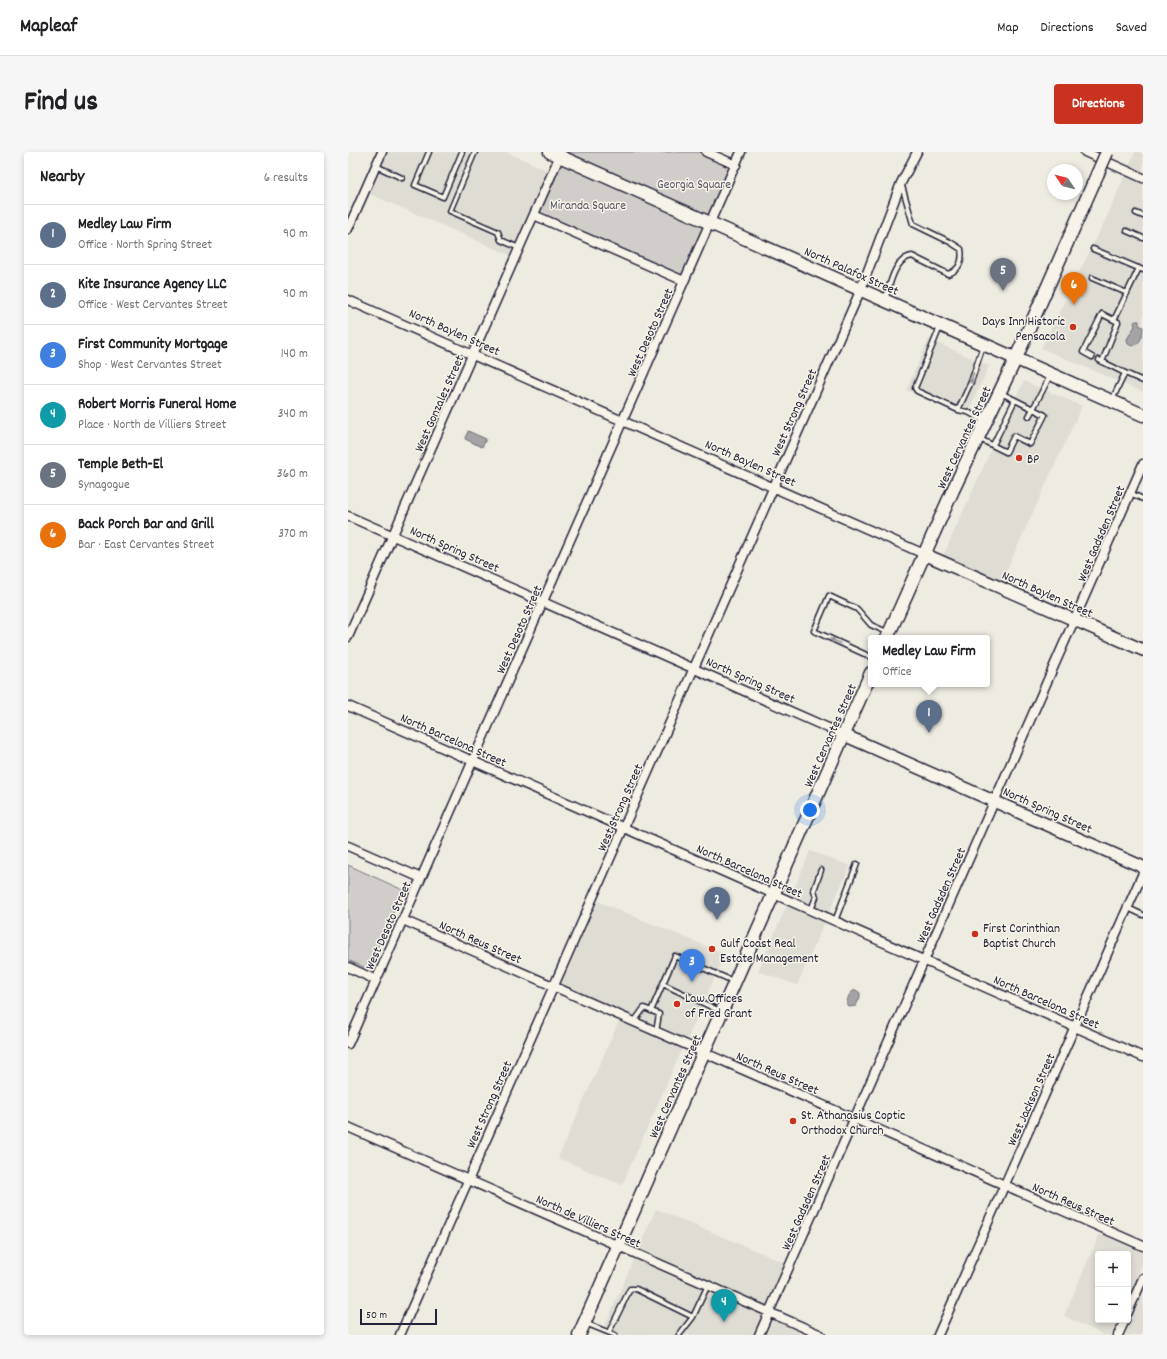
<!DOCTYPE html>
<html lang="en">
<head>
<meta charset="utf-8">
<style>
	:root { --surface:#fff; --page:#f6f6f6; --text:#202124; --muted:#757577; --line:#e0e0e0; --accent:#c8321e }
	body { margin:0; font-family:Dekko,sans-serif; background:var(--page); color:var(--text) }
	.controls { position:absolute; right:12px; bottom:12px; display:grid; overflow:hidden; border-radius:4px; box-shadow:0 2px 6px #0003 }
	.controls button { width:36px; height:36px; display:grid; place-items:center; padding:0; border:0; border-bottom:1px solid var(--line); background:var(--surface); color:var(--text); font:20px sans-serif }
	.compass { position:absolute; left:699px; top:12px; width:36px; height:36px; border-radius:50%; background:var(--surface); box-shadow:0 2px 6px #0003; rotate:305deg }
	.scale { position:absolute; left:12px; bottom:10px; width:77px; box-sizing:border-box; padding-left:4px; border:2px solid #22223b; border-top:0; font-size:11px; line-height:14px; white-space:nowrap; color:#22223b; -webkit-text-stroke:3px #f7f3e8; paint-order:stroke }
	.you { position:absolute; left:462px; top:658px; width:14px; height:14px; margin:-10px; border:3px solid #fff; border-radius:50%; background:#1a73e8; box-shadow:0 0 0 6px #1a73e833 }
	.badge { display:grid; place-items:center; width:26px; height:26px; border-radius:50%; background:var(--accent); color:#fff; font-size:13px; font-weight:700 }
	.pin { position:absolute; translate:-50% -33px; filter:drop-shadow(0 1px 2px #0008) }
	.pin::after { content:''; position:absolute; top:21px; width:14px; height:12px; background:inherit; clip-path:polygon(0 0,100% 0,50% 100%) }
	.popup { position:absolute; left:520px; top:483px; width:122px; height:52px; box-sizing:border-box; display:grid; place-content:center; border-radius:4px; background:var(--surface); filter:drop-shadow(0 1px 3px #0005); font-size:13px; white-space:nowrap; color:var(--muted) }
	.popup b { font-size:15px; color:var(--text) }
	.popup::after { content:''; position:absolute; left:50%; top:100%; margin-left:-8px; border:8px solid transparent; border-top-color:var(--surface) }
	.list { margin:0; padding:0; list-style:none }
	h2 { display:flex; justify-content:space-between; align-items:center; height:52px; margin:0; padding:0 16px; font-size:17px }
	h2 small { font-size:13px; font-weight:400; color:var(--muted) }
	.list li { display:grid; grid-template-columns:26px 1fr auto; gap:12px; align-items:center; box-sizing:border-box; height:60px; padding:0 16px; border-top:1px solid var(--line) }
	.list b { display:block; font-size:15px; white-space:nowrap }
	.list p { margin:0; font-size:13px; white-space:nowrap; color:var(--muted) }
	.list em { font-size:13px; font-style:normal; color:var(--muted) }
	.map { position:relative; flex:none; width:795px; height:1183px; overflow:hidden; border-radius:4px }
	header { display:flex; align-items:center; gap:24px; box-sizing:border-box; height:56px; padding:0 20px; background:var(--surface); border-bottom:1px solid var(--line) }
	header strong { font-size:19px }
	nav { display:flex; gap:22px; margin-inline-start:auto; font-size:14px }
	.intro { display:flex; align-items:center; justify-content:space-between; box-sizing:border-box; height:96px; padding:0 24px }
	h1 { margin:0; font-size:28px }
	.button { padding:10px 18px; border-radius:4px; background:var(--accent); color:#fff; font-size:14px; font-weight:700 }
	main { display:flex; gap:24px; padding:0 24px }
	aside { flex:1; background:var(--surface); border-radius:4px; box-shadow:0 2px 6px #0003 }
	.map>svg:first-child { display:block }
	.built { fill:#dfdcd4 }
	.green { fill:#d1cdc9; stroke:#7a7882 }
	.water { fill:#a6a3a6; stroke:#716f7b }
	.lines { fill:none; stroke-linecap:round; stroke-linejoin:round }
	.lane-casing { stroke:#22223b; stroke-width:7 }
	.street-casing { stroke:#22223b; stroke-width:11 }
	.secondary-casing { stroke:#22223b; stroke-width:14 }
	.primary-casing { stroke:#22223b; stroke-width:15 }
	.lane { stroke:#f7f3e8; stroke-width:4 }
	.street { stroke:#f7f3e8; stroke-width:8 }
	.secondary { stroke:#f7f3e8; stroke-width:11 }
	.primary { stroke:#f7f3e8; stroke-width:12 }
	.primary-bridge-casing { stroke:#22223b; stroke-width:15; stroke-linecap:butt }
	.primary-bridge { stroke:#f7f3e8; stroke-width:12 }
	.oneway { fill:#97959a }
	.poi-dot { fill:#c8321e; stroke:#f7f3e8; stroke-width:1.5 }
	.labels { text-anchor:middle; stroke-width:3; stroke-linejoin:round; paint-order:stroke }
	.park-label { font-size:13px; fill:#575566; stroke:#f7f3e8 }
	.street-label { font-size:13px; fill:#22223b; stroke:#f7f3e8 }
	.poi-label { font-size:13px; fill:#22223b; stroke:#f7f3e8; text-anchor:start }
</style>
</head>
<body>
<header>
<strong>Mapleaf</strong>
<nav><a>Map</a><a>Directions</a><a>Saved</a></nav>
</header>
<div class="intro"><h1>Find us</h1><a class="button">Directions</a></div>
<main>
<aside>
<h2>Nearby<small>6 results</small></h2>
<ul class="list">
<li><span class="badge" style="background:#5c6f8a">1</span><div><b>Medley Law Firm</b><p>Office · North Spring Street</p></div><em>90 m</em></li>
<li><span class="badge" style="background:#5c6f8a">2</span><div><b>Kite Insurance Agency LLC</b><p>Office · West Cervantes Street</p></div><em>90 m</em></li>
<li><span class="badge" style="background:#3f7fe0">3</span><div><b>First Community Mortgage</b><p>Shop · West Cervantes Street</p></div><em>140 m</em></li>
<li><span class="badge" style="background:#0f9aa8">4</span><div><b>Robert Morris Funeral Home</b><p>Place · North de Villiers Street</p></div><em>340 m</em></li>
<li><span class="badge" style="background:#6b7280">5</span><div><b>Temple Beth-El</b><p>Synagogue</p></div><em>360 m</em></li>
<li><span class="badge" style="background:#e8710a">6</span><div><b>Back Porch Bar and Grill</b><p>Bar · East Cervantes Street</p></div><em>370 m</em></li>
</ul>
</aside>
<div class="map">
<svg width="795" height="1183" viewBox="0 0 795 1183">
	<rect width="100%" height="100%" fill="#eeebe1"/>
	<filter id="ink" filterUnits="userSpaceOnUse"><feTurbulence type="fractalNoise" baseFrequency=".025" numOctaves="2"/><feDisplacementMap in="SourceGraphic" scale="8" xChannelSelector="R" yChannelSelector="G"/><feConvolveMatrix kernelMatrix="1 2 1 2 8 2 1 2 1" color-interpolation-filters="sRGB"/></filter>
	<g filter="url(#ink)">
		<path class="built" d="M40 0H158L199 18 162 103 22 42Z
			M787 0H795V20L781 14Z
			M777 23 795 31V240L693 196 758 67Z
			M581 187 641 214 618 265 558 238Z
			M676 229 734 254 653 430 595 404 658 265Z
			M462 699 502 714 481 760 443 744Z
			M249 749 377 802 339 888 213 832Z
			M439 753 477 770 449 833 410 819Z
			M271 869 334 897 274 1033 210 1006Z
			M308 1057 437 1111 418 1153 290 1097Z
			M752 1081 795 1100V1111L780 1145V1102H750V1168H770L763 1183H756L716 1164Z
			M286 1107 414 1162 405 1183H253Z
			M795 1141V1183H776Z
			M425 1167 452 1179 451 1183H418Z"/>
		<path class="green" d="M214 0H358L388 13 336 129 186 63Z
			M0 713 55 738 20 817 0 808Z"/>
		<path class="water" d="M788 169H791V173L795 175C795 183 793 192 784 194L780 192 779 187 787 174 786 170Z
			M120 279 138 287 134 295 117 287Z
			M508 838 512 841V845L508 854 501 855 499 852C499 846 502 839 508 838Z"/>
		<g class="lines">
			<g class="lane-casing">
				<path id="lane" d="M81 0 67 33 95 45 114 0
					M127 0 102 59 150 80 153 88 171 96
					M28 14 54 26
					M788 61 795 64
					M779 79 795 86
					M745 97 795 118
					M744 126 779 141
					M537 148C542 133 546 107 564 104L600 122C612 118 615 108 613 97L602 90 565 72 554 34
					M766 168 791 116
					M592 175 567 236 569 239 610 258 620 260 636 269
					M744 205 735 200 754 162 770 170 754 210
					M751 208 777 221
					M653 241 667 248
					M764 248 777 221 795 229
					M610 258 623 230 635 194
					M630 286 658 300 666 284 682 292 697 263 685 257 702 224
					M645 293 667 248 685 257 681 264
					M782 341 795 347
					M523 505 466 479 481 444 509 457 523 473 539 480
					M780 756 795 763
					M463 758 468 745 466 738 473 718
					M487 769 509 712
					M315 832 372 859
					M303 859 327 804 385 829
					M286 870 296 856 311 862 308 880
					M237 1171 267 1183
					M261 1180 282 1137H288L345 1165
					M331 1183 345 1165 360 1133"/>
			</g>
			<g class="street-casing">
				<path id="street" d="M358 0 388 13
					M737 0 795 26
					M186 63 336 129
					M0 77 34 0
					M0 148 576 402
					M0 364 496 583
					M0 485 213 1
					M0 554 795 905
					M0 694 73 726
					M55 768 795 1094
					M0 815 28 828
					M0 892 393 0
					M0 975 473 1183
					M780 1160 795 1126
					M52 1183 513 137 553 31 569 0
					M411 1183 795 312
					M590 1183 795 721
					M770 1183 777 1168"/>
			</g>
			<g class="secondary-casing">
				<path id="secondary" d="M576 402 795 498
					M496 583 795 715"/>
			</g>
			<g class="primary-casing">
				<path id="primary" d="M202 0 795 263
					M539 486 605 338 668 206 749 23
					M231 1183 523 521"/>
			</g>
			<use href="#lane" class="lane"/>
			<use href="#street" class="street"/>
			<use href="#secondary" class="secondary"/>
			<use href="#primary" class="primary"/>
			<g class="primary-bridge-casing">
				<path id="primary-bridge" d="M749 23 759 0"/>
			</g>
			<use href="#primary-bridge" class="primary-bridge"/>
		</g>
		<defs><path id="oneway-solid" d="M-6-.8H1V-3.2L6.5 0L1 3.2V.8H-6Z"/></defs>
		<g class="oneway">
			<use href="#oneway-solid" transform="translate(624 226) rotate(106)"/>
			<use href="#oneway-solid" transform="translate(487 489) rotate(-156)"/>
		</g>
	</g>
	<g class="poi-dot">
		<circle cx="725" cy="175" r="4"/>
		<circle cx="671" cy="306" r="4"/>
		<circle cx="627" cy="782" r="4"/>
		<circle cx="364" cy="797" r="4"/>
		<circle cx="329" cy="852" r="4"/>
		<circle cx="445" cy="969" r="4"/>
	</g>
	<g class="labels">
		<g class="park-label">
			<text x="346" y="36">Georgia Square</text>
			<text x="240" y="57">Miranda Square</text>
		</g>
		<g class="street-label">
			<text transform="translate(504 118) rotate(24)" y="5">North Palafox Street</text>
			<text transform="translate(107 179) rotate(24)" y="5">North Baylen Street</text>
			<text transform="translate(301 180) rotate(-66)" y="5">West Desoto Street</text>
			<text transform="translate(90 251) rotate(-66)" y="5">West Gonzalez Street</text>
			<text transform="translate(445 260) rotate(-66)" y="5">West Strong Street</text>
			<text transform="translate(615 285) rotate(-65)" y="5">West Cervantes Street</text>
			<text transform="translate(403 310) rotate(24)" y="5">North Baylen Street</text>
			<text transform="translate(752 381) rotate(-67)" y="5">West Gadsden Street</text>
			<text transform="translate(107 396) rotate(24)" y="5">North Spring Street</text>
			<text transform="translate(700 441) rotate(24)" y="5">North Baylen Street</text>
			<text transform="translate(170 477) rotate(-66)" y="5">West Desoto Street</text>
			<text transform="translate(403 527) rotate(24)" y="5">North Spring Street</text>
			<text transform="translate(481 583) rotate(-66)" y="5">West Cervantes Street</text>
			<text transform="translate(106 587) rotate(24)" y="5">North Barcelona Street</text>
			<text transform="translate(271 655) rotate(-66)" y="5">West Strong Street</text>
			<text transform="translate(700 657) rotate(24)" y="5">North Spring Street</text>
			<text transform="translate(402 718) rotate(24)" y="5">North Barcelona Street</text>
			<text transform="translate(592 743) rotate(-66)" y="5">West Gadsden Street</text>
			<text transform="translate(39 773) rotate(-66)" y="5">West Desoto Street</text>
			<text transform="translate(133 789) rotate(24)" y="5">North Reus Street</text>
			<text transform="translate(699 849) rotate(24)" y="5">North Barcelona Street</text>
			<text transform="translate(430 920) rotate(24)" y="5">North Reus Street</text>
			<text transform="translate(326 934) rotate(-66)" y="5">West Cervantes Street</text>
			<text transform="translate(682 947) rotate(-66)" y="5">West Jackson Street</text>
			<text transform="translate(140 952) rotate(-66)" y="5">West Strong Street</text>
			<text transform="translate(457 1050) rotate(-66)" y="5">West Gadsden Street</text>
			<text transform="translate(726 1051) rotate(24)" y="5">North Reus Street</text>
			<text transform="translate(241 1068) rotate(24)" y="5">North de Villiers Street</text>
		</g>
		<g class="poi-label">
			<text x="717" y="173" text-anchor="end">Days Inn Historic<tspan x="717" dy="15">Pensacola</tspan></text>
			<text x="679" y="311">BP</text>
			<text x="635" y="780">First Corinthian<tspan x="635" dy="15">Baptist Church</tspan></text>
			<text x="372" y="795">Gulf Coast Real<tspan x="372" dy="15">Estate Management</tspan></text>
			<text x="337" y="850">Law Offices<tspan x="337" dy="15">of Fred Grant</tspan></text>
			<text x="453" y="967">St. Athanasius Coptic<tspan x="453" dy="15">Orthodox Church</tspan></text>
		</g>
	</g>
</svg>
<div class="controls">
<button>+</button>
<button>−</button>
</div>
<svg class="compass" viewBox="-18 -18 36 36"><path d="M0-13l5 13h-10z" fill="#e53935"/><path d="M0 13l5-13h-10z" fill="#757577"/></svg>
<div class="scale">50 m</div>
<div class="you"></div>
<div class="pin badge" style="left:581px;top:581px;background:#5c6f8a">1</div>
<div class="popup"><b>Medley Law Firm</b>Office</div>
<div class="pin badge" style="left:369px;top:768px;background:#5c6f8a">2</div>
<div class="pin badge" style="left:344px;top:830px;background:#3f7fe0">3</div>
<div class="pin badge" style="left:376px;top:1170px;background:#0f9aa8">4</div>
<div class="pin badge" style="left:655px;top:139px;background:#6b7280">5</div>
<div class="pin badge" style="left:726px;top:153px;background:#e8710a">6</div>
</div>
</main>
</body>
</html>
